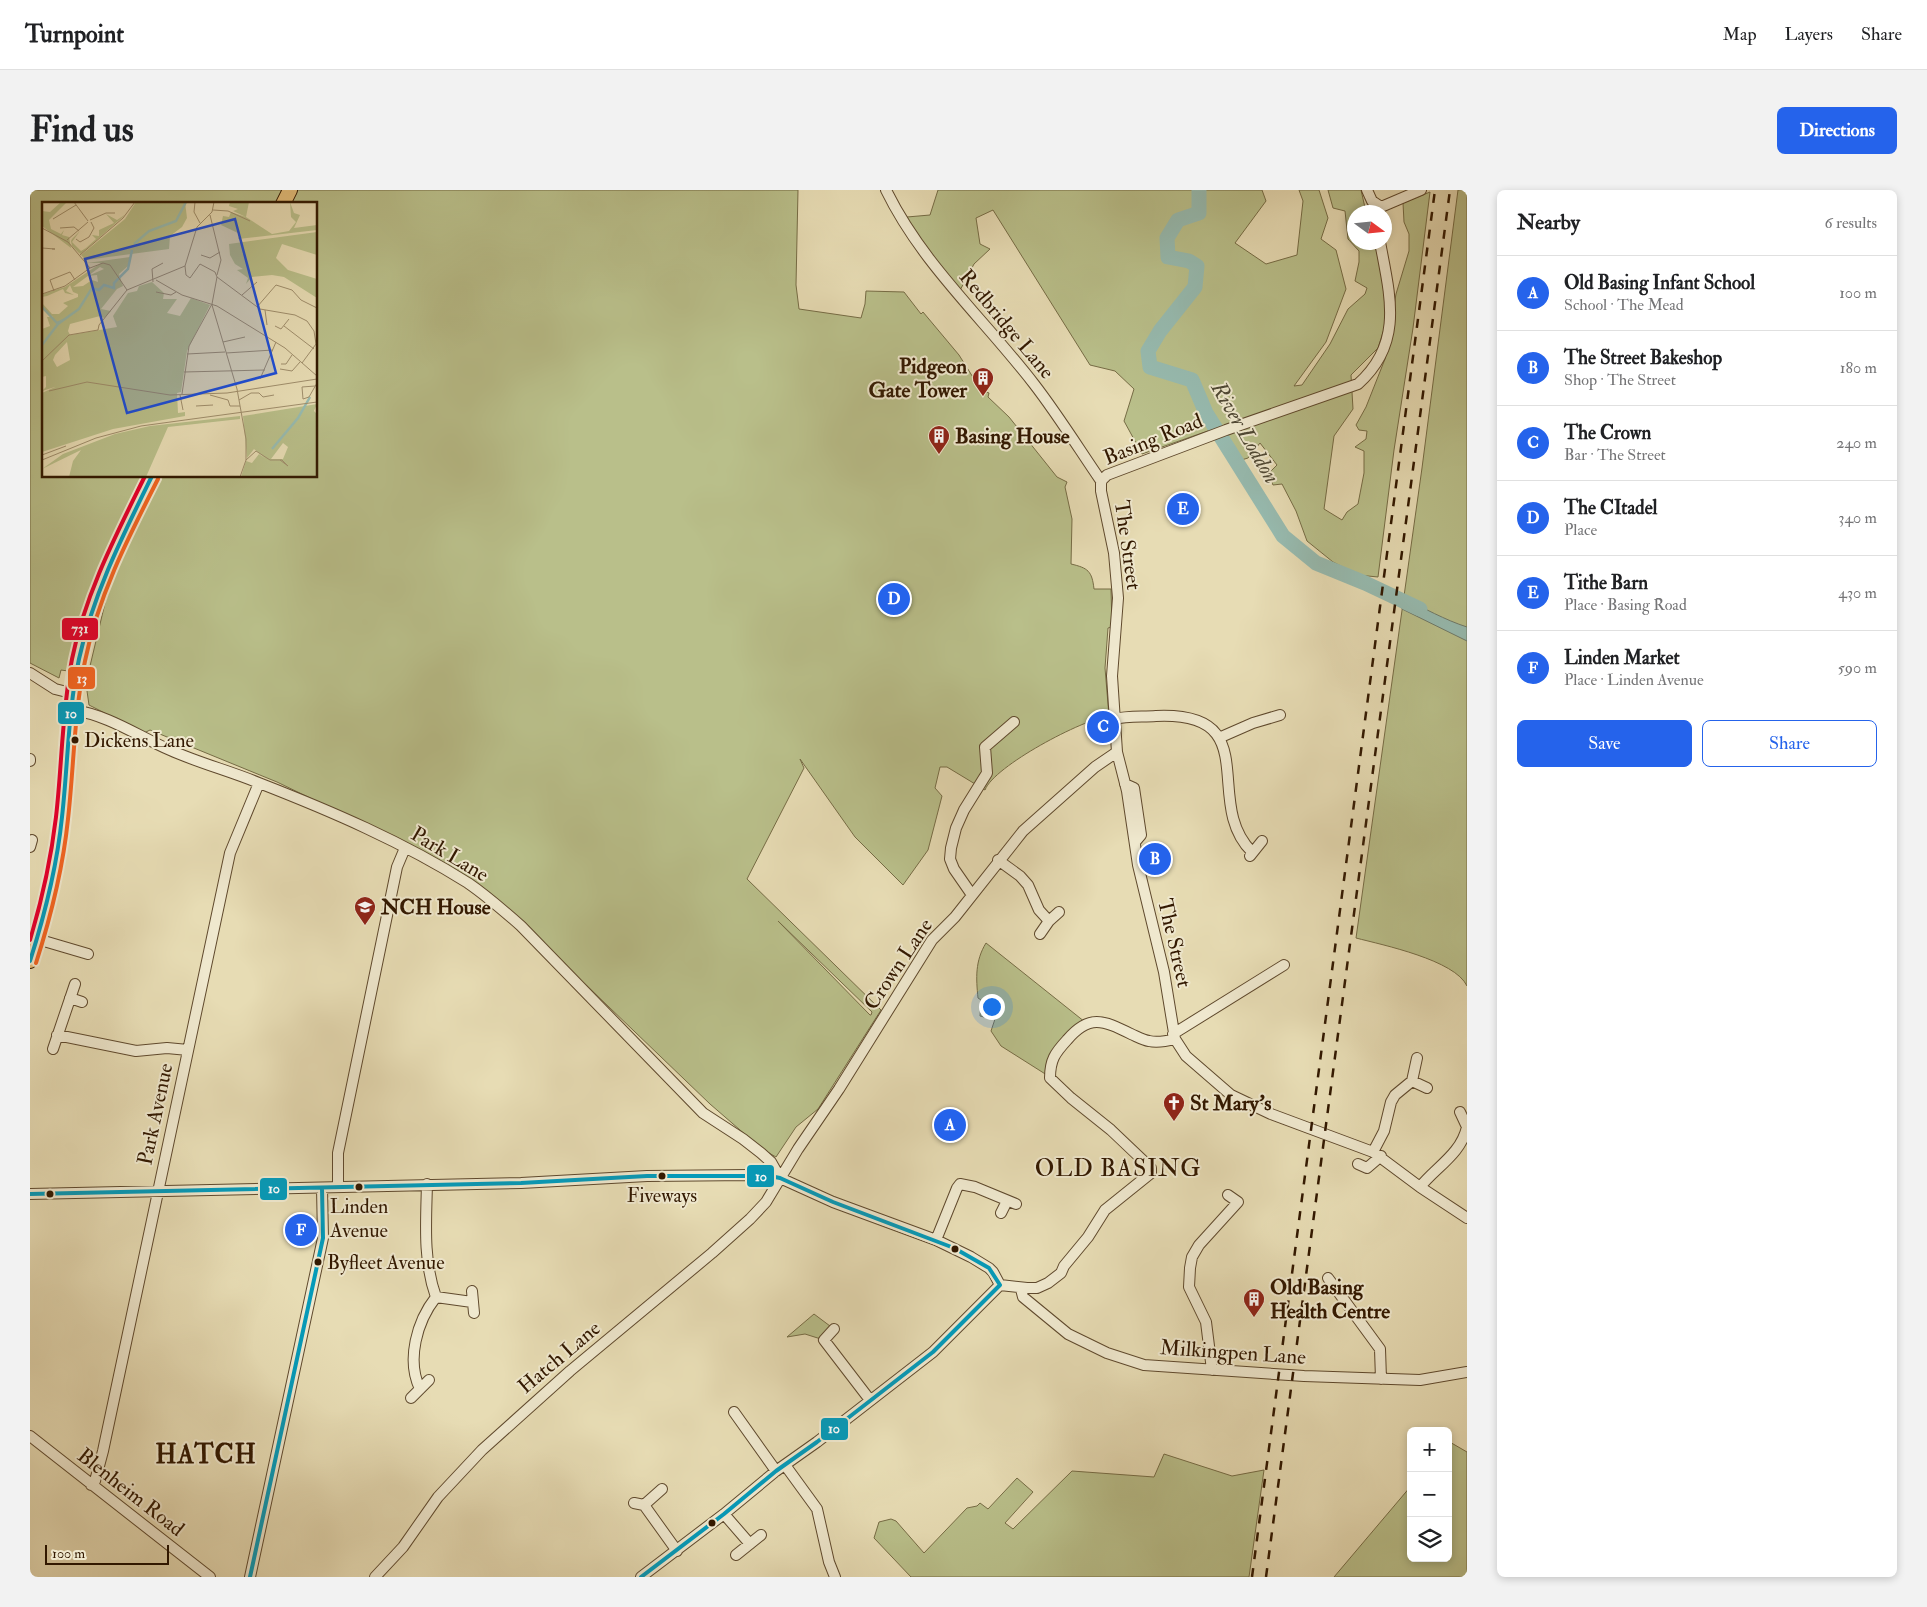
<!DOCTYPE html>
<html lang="en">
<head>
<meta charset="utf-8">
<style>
	:root { --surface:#fff; --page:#f2f2f2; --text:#202124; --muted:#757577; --line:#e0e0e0; --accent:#2563eb }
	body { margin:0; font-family:"IM FELL Double Pica",serif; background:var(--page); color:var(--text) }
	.controls { position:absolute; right:15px; bottom:15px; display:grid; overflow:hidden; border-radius:8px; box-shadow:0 2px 8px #0003 }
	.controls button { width:45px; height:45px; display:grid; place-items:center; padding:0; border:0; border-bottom:1px solid var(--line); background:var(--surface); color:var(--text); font:25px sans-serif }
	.compass { position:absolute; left:1317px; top:15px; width:45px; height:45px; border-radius:50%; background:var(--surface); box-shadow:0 2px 8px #0003; rotate:105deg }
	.scale { position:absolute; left:15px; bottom:12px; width:124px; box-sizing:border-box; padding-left:5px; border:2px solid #321800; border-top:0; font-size:14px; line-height:18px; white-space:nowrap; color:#321800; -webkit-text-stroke:4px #efe8ce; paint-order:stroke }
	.you { position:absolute; left:961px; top:816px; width:18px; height:18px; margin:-12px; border:4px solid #fff; border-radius:50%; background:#1a73e8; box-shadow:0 0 0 8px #1a73e833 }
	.badge { display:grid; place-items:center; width:32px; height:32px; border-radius:50%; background:var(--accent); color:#fff; font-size:16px; font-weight:700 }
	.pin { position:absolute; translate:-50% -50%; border:2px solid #fff; box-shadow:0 1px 5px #0006 }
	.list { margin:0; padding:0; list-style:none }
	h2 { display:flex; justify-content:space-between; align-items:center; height:65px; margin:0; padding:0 20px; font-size:21px }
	h2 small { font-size:16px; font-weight:400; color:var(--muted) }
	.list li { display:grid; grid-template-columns:32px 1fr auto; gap:15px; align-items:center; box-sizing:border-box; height:75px; padding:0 20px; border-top:1px solid var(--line) }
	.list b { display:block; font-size:19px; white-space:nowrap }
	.list p { margin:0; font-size:16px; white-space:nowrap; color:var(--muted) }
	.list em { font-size:16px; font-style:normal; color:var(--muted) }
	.actions { display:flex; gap:10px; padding:15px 20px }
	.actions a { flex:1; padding:11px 0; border:1px solid var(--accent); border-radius:8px; text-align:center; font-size:18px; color:var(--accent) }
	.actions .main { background:var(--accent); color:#fff }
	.icon { flex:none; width:28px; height:28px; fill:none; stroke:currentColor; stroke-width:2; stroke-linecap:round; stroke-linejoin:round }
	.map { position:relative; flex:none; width:1437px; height:1387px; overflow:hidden; border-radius:8px }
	header { display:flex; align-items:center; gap:30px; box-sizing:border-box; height:70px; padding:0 25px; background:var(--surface); border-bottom:1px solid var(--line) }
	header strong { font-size:24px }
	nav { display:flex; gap:28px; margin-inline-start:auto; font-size:18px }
	.intro { display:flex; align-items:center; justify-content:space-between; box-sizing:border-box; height:120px; padding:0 30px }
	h1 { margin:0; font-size:35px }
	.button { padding:12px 22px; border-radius:8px; background:var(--accent); color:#fff; font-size:18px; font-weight:700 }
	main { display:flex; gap:30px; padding:0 30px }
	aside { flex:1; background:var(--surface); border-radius:8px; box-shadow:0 2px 8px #0003 }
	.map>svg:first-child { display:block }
	.green { fill:#b9bf8a; stroke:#766c45; fill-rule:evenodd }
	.water { fill:#97bbb0; stroke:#6f7a6a }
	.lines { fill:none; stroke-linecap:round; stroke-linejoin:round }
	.river { stroke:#97bbb0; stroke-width:15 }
	.minor-casing { stroke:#5f492d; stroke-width:12 }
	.major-casing { stroke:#321800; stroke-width:16 }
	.minor { stroke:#efe8ce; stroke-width:10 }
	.major { stroke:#e4be7a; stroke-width:14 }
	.rail { stroke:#321800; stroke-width:2.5; stroke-dasharray:9 9; stroke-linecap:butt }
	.bus-1-casing { stroke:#efe8ce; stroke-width:8 }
	.bus-2-casing { stroke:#efe8ce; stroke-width:8 }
	.bus-3-casing { stroke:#efe8ce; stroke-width:8 }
	.bus-1 { stroke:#059ab9; stroke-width:4 }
	.bus-2 { stroke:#f26522; stroke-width:4 }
	.bus-3 { stroke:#e4002b; stroke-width:4 }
	.bus-dot { fill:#321800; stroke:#efe8ce; stroke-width:2 }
	.labels { text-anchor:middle; stroke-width:4; stroke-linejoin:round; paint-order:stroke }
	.bus-label { font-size:20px; fill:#321800; stroke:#efe8ce; text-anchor:start }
	.street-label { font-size:21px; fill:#321800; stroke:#efe8ce }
	.poi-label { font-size:21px; font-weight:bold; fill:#321800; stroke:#efe8ce; text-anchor:start }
	.water-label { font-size:22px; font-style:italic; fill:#504935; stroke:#efe8ce }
	.quarter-label { font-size:24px; letter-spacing:1px; fill:#321800; stroke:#efe8ce }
	.district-label { font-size:26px; font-weight:bold; letter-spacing:1px; fill:#321800; stroke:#efe8ce }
	.inset-river { fill:none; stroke:#97bbb0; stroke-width:2.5 }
	.inset-road { fill:none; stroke:#9f8e6c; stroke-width:1 }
	.view { fill:#1d4ed8; fill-opacity:0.15; stroke:#1d4ed8; stroke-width:2.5 }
	.inset-edge { fill:none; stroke:#321800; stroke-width:2.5 }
	.line-badge { stroke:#efe8ce; stroke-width:2 }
	.badge-label { font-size:14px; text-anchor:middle; font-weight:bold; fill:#fff }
</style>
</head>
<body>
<header>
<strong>Turnpoint</strong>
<nav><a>Map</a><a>Layers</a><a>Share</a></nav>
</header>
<div class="intro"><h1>Find us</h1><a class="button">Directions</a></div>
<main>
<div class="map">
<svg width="1437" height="1387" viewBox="0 0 1437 1387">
	<rect width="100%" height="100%" fill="#e7dcb4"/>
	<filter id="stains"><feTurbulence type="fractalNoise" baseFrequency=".004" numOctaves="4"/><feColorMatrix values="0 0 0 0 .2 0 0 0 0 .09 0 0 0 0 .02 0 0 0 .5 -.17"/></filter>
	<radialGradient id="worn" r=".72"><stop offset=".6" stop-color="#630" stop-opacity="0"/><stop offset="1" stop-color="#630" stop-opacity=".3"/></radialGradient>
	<path class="green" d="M0 0H768L766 95 769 119 831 128 835 114 836 101 874 102 891 124 893 122 929 165 951 200 959 203 958 207 979 227 1027 287 1037 292 1035 297 1042 329 1041 374C1058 378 1062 381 1064 399H1081L1082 437 1078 438 1075 478 1079 526C1053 529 964 576 955 600L917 577H910L905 598 912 606 898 660 873 695 825 647 770 569 774 578 717 689 851 820 788 919 766 937 746 967 732 959 680 914 503 744 465 709 367 650 247 592 120 540 114 543 59 515 57 501 58 476H60L76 409 101 341 92 333 61 396 44 453 38 481 31 480 29 488 0 473ZM14 14H286V286H14ZM748 731 842 822 841 825H840Z
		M908 0H1232L1236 11 1205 53 1236 74 1267 65 1273 11 1269 0H1289L1298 28 1291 49 1306 60 1316 99 1296 152 1264 196 1272 195 1300 154 1318 119 1335 104 1337 98 1325 91 1329 72V61L1318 49 1315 21 1303 18 1298 0H1331L1336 22H1324V52L1342 53 1349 65 1355 96 1357 130 1348 158 1321 185 1323 219 1304 246 1294 319 1312 330 1317 322 1328 314 1334 283V261L1325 257 1336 249 1337 241 1329 240 1326 235 1336 217 1355 169 1366 104 1379 61V44L1374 32 1373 13 1400 2 1383 138 1364 260 1348 387 1328 385 1303 372 1277 351 1266 321 1252 294 1243 295 1238 284 1247 275 1230 253 1218 268 1208 271 1193 246 1209 230 1112 264 1094 231 1104 199 1085 181 1060 175 963 20 946 28 950 54 960 59 944 74 928 104 886 52 877 27 900 25Z
		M1428 0H1437V796C1425 770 1353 755 1326 748L1392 278Z
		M956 753 1055 832 1040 844 1020 887 971 856 961 841 966 826 958 828 950 826 951 810 948 808C946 788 945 771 956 753Z
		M784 1124 804 1139 794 1150 775 1144 757 1147Z
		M1418 1251 1437 1262V1387H1304L1381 1296V1368H1418Z
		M1134 1264 1202 1286 1234 1280 1219 1387H881L844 1348 849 1332 861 1329 866 1331 894 1363 937 1318 947 1316 950 1313 958 1319 987 1288 1003 1302 975 1333 983 1339 1042 1281 1124 1287Z"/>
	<path class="water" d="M1373 408C1394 418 1415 430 1437 437V451L1372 419Z"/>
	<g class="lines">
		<path class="river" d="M1169 0V23L1148 30 1137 48 1138 67 1159 71 1167 76 1165 97 1130 141 1118 161 1120 177 1162 190 1176 223 1253 346 1286 373 1335 393 1390 419"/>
		<g class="minor-casing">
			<path id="minor" d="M856 0C892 74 954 129 1004 194 1028 225 1049 259 1071 291
				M1337 0 1342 11 1351 17
				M1351 17 1391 0
				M1071 291V301L1084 363 1088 408 1082 486 1087 562 1097 601 1108 675 1134 782 1145 849 1156 866 1201 905 1241 924 1343 962 1390 997 1437 1028
				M1071 291 1077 285 1196 240 1328 194C1374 153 1360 106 1350 52
				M0 483 25 499 45 504
				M43 520C78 525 108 546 140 560 169 573 200 581 229 593 301 621 373 652 438 693 457 706 474 721 491 736L673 923 713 949 731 963 741 972 750 988
				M1084 529C1097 526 1112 527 1126 526 1237 521 1171 612 1222 662
				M1191 547 1223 533 1250 525
				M0 569V571
				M1095 594 1104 598 1111 645 1105 652
				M0 657 2 650
				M1220 666 1232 651
				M968 670 990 686 998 695 1009 720 1019 731
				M942 705 924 679 920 669 921 658 926 638 934 620 957 583 955 557 984 532
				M1010 744 1019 731 1029 722
				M7 749 58 764
				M40 808 52 812
				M1143 844 1254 775
				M27 845 106 861 137 858 158 860
				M23 859 45 794
				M1382 891 1397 898
				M1430 922 1437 937
				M1343 962 1354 941 1361 912 1365 905 1382 891 1387 868
				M1328 974 1337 978 1351 966
				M308 997V963L367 677 375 658
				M1390 997C1406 977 1431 964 1437 937
				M0 1004 491 993 617 986 720 985 750 988 803 1012 906 1050 941 1067 959 1078 963 1082 970 1095
				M971 1023 977 1011
				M906 1050 927 998 930 994 945 997 986 1014
				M1298 1088 1350 1159 1351 1189
				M970 1095 997 1098H1007L1018 1093 1031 1083 1034 1076 1058 1047 1075 1020 1121 983V978L1081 940 1041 908 1020 888C1020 870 1025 863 1037 850 1059 824 1073 830 1101 844 1106 846 1113 850 1119 851 1128 853 1137 851 1145 849
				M991 1099 993 1107 1038 1144 1077 1163 1114 1175 1274 1186 1390 1190 1437 1182
				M442 1101 444 1123
				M406 1107 442 1112
				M804 1139 794 1150 840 1210
				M1182 1180 1176 1132 1159 1097 1160 1078 1162 1067 1169 1055 1208 1012 1198 1005
				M390 1199C376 1170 387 1131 406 1107 393 1071 396 1032 397 994
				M381 1208 399 1190
				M704 1222 746 1281
				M0 1246 180 1387
				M755 1275 787 1319 799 1372 805 1387
				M61 1295 65 1291 73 1261 200 663 229 593
				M604 1313 614 1315 632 1299
				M614 1315 647 1361
				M694 1324 720 1354
				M706 1365 731 1345
				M220 1387 293 1048 292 998
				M345 1387 373 1357 408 1307 452 1260 540 1181 682 1063 720 1029 736 1012 768 959 809 899 902 750 925 727 993 641 1065 577 1087 562
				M611 1387 694 1324 746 1281 787 1252 903 1162 970 1095"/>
		</g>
		<g class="major-casing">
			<path id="major" d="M253 14 260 0
				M0 771C15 724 27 675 32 627 38 570 39 505 53 450 67 393 96 339 122 286"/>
		</g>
		<use href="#minor" class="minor"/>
		<use href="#major" class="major"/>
		<path class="rail" d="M1222 1387 1405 0
			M1236 1387 1420 0"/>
		<g class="bus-1-casing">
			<path id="bus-1" d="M0 771C15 724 27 676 32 627 38 574 38 521 49 469 63 404 93 345 122 286
				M0 1004 491 993 617 986H740L750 988 803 1012 924 1058 959 1078 970 1095 903 1162 787 1252 746 1281 694 1324 611 1387
				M220 1387 293 1048 292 998"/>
		</g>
		<g class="bus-2-casing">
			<path id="bus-2" d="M6 773C21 726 33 678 38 629 44 576 44 523 55 471 68 406 98 348 128 289"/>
		</g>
		<g class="bus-3-casing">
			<path id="bus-3" d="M0 750C12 710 21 669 26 627 32 575 32 521 42 469 55 404 86 345 115 286"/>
		</g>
		<use href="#bus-1" class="bus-1"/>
		<use href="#bus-2" class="bus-2"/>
		<use href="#bus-3" class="bus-3"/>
	</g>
	<defs>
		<g id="building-pin" transform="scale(1.125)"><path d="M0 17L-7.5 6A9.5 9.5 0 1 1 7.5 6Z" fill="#8f2418" stroke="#efe8ce"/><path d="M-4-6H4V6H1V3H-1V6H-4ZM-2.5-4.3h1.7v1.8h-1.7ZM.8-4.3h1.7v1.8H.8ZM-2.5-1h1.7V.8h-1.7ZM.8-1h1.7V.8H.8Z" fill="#fff"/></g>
		<g id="school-pin" transform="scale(1.125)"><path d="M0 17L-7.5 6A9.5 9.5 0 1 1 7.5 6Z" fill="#8f2418" stroke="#efe8ce"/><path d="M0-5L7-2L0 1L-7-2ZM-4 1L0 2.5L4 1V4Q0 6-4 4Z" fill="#fff"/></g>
		<g id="church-pin" transform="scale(1.125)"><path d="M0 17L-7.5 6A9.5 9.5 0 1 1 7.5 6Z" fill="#8f2418" stroke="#efe8ce"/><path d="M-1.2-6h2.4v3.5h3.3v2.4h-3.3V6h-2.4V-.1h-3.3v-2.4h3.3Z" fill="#fff"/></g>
	</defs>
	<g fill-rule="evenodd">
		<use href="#building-pin" x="953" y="188"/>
		<use href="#building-pin" x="909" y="246"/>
		<use href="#school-pin" x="335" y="717"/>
		<use href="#church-pin" x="1144" y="913"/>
		<use href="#building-pin" x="1224" y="1109"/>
	</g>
	<g class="bus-dot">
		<circle cx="45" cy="550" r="4.5"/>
		<circle cx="632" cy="986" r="4.5"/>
		<circle cx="329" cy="997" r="4.5"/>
		<circle cx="20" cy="1004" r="4.5"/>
		<circle cx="925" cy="1059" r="4.5"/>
		<circle cx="288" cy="1072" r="4.5"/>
		<circle cx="682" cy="1333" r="4.5"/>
	</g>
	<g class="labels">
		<g class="bus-label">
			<text x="54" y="557">Dickens Lane</text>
			<text x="632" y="1012" text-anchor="middle">Fiveways</text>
			<text x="329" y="1023" text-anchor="middle">Linden<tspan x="329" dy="24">Avenue</tspan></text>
			<text x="297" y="1079">Byfleet Avenue</text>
		</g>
		<g class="street-label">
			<text transform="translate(977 134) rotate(50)" y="7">Redbridge Lane</text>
			<text transform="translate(1123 249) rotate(-22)" y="7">Basing Road</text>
			<text transform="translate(1098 355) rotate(82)" y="7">The Street</text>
			<text transform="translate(420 664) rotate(31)" y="7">Park Lane</text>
			<text transform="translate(1145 753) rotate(77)" y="7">The Street</text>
			<text transform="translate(868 774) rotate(-56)" y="7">Crown Lane</text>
			<text transform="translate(125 924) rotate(-78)" y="7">Park Avenue</text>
			<text transform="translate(1203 1162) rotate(4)" y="7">Milkingpen Lane</text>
			<text transform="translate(529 1167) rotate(-40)" y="7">Hatch Lane</text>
			<text transform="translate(101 1302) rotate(38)" y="7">Blenheim Road</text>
		</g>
		<g class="poi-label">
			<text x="937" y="183" text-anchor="end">Pidgeon<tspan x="937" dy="24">Gate Tower</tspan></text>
			<text x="925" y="253">Basing House</text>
			<text x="351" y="724">NCH House</text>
			<text x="1160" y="920">St Mary's</text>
			<text x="1240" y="1104">Old Basing<tspan x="1240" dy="24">Health Centre</tspan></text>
		</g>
		<g class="water-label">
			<text transform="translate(1216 242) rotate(60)" y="8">River Loddon</text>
		</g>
		<g class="quarter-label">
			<text x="1088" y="986">OLD BASING</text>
		</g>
		<g class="district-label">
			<text x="176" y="1273">HATCH</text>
		</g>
	</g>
	<g transform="translate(12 12)">
		<rect width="275" height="275" fill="#e7dcb4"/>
		<path d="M19 0H25L7 18 9 27 19 32 22 28 20 33 27 35 29 46 0 24V9L8 10ZM94 0H143L145 16 140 25 128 34 127 47 44 58 39 53 83 17ZM188 0H207L204 15 230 32 247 29 254 20 249 15 248 0 252 11 258 13 252 26 275 23V28L196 37 198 32 179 23 181 14 187 15 189 10 204 15 191 9 196 7 187 4ZM64 12 75 18 84 12 39 52 37 51 30 44 29 39 30 37 38 29 30 40 39 49 44 46 54 37 50 33 57 34V28L72 21ZM275 30V53L240 42 234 56 246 68 275 77V96L242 75 230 73 210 75 204 82 206 76 195 68 201 67 193 62 188 53 187 42ZM88 55 86 64 77 72 81 84 75 87 59 107 69 109 62 116 58 114 28 122 26 129 28 133 75 125 71 114 86 91 95 89 97 84 110 80 122 91 121 97H135L125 111 138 114 149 96 168 103 145 149 139 190 135 191 136 211 143 210V214L71 227 0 250V191L13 185 0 189 4 185V174L0 175V127L8 124 5 115H11L0 107V101L10 112H17L26 104 21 101 36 95V92L31 90 28 83 24 89 32 93 23 91 21 87 5 94 0 95V92L23 85 59 61H45ZM58 65 62 67 46 74 55 73 56 80 50 78 41 84 31 85ZM25 140 28 158 15 165 11 158 13 153ZM275 202 272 209 275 212V275H199L204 259 210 261 217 252 223 256 212 247 205 256 201 214ZM241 241 246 245 241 257H229ZM198 214V217L126 225 104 275H27L31 259 39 248 0 267 21 252 73 232 108 224Z" fill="#b9bf8a" fill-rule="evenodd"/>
		<path class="inset-river" d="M92 42 107 29 134 19 144 0M0 105 15 121 23 117M0 143 16 122 37 107 50 86 57 88 62 83 72 86V81L86 67 90 48M230 247 256 216 268 195"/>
		<path class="inset-road" d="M32 0 46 19M153 0 152 10 158 21M171 8 186 9 208 19M168 13 179 58 175 73M11 17 34 3M48 18 64 11H73M0 26 26 40 48 66M18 26 32 25 37 29M34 37 38 40 47 35 52 26 49 20M25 38 46 20M0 46 13 47H10M38 53 81 16 93 0M159 53 168 56 178 50M175 75 218 107 253 113 265 119 272 129 274 142 260 161M114 78 140 93 175 104 243 146 275 174M111 80 110 67 121 61M12 89 8 78 28 70 33 78M114 90 129 93 134 90M0 92 23 84 48 66 61 61 68 63 85 88M200 93 215 80M170 103 195 187 204 237V258L198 275M215 105 234 83 250 88 259 98 275 106M223 108 225 123M233 124 239 127 247 117M242 124 272 147M181 140 203 135M184 151 231 148M145 152 183 150M0 159 27 133 56 128 57 123 85 88 143 64 155 25 170 10 172 0M239 162H244L250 153M238 167 250 169 258 160M142 170 223 168M218 177 234 140M273 184 260 185 261 197 267 195 275 181M7 189 45 180 128 193 185 191 275 177M140 192 147 144 170 102 175 75 173 70 158 62 148 76 144 73 143 64M138 193 141 208M168 193 186 198 188 204H198M197 198 209 191H217L221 195 232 193M154 204 171 203M0 253 24 244M0 258 54 236 99 224 275 200M204 258 214 249 228 258H240L246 264 238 258"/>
		<path class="view" d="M193 17 234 171 85 211 43 57Z"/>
		<rect width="275" height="275" class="inset-edge"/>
	</g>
	<g class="line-badge">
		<rect x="31" y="427" width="38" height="24" rx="5" fill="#e4002b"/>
		<rect x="37" y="476" width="29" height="24" rx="5" fill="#f26522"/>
		<rect x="27" y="511" width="28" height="24" rx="5" fill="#059ab9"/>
		<rect x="716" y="974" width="29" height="24" rx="5" fill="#059ab9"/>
		<rect x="229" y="987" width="29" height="24" rx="5" fill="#059ab9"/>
		<rect x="790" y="1227" width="29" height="24" rx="5" fill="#059ab9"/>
	</g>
	<g class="badge-label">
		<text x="50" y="443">731</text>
		<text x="52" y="493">13</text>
		<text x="41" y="528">10</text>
		<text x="731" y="991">10</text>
		<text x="244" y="1003">10</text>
		<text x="804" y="1243">10</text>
	</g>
	<rect width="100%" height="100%" filter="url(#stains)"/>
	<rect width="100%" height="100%" fill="url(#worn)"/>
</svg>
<div class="controls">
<button>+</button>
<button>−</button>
<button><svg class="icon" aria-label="layers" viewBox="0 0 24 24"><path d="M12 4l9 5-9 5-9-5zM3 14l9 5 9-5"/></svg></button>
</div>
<svg class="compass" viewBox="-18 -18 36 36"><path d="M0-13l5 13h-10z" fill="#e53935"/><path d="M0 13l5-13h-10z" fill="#757577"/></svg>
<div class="scale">100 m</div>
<div class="you"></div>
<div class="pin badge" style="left:920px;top:935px">A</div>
<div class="pin badge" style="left:1125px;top:669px">B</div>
<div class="pin badge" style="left:1073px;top:537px">C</div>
<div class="pin badge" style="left:864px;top:409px">D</div>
<div class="pin badge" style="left:1153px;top:319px">E</div>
<div class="pin badge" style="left:271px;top:1040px">F</div>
</div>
<aside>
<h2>Nearby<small>6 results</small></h2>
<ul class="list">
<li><span class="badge">A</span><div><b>Old Basing Infant School</b><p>School · The Mead</p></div><em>100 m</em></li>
<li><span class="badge">B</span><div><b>The Street Bakeshop</b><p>Shop · The Street</p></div><em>180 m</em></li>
<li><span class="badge">C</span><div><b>The Crown</b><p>Bar · The Street</p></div><em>240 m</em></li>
<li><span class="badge">D</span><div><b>The CItadel</b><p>Place</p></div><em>340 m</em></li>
<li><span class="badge">E</span><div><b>Tithe Barn</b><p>Place · Basing Road</p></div><em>430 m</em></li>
<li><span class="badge">F</span><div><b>Linden Market</b><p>Place · Linden Avenue</p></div><em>590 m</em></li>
</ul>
<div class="actions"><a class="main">Save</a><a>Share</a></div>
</aside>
</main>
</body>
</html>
